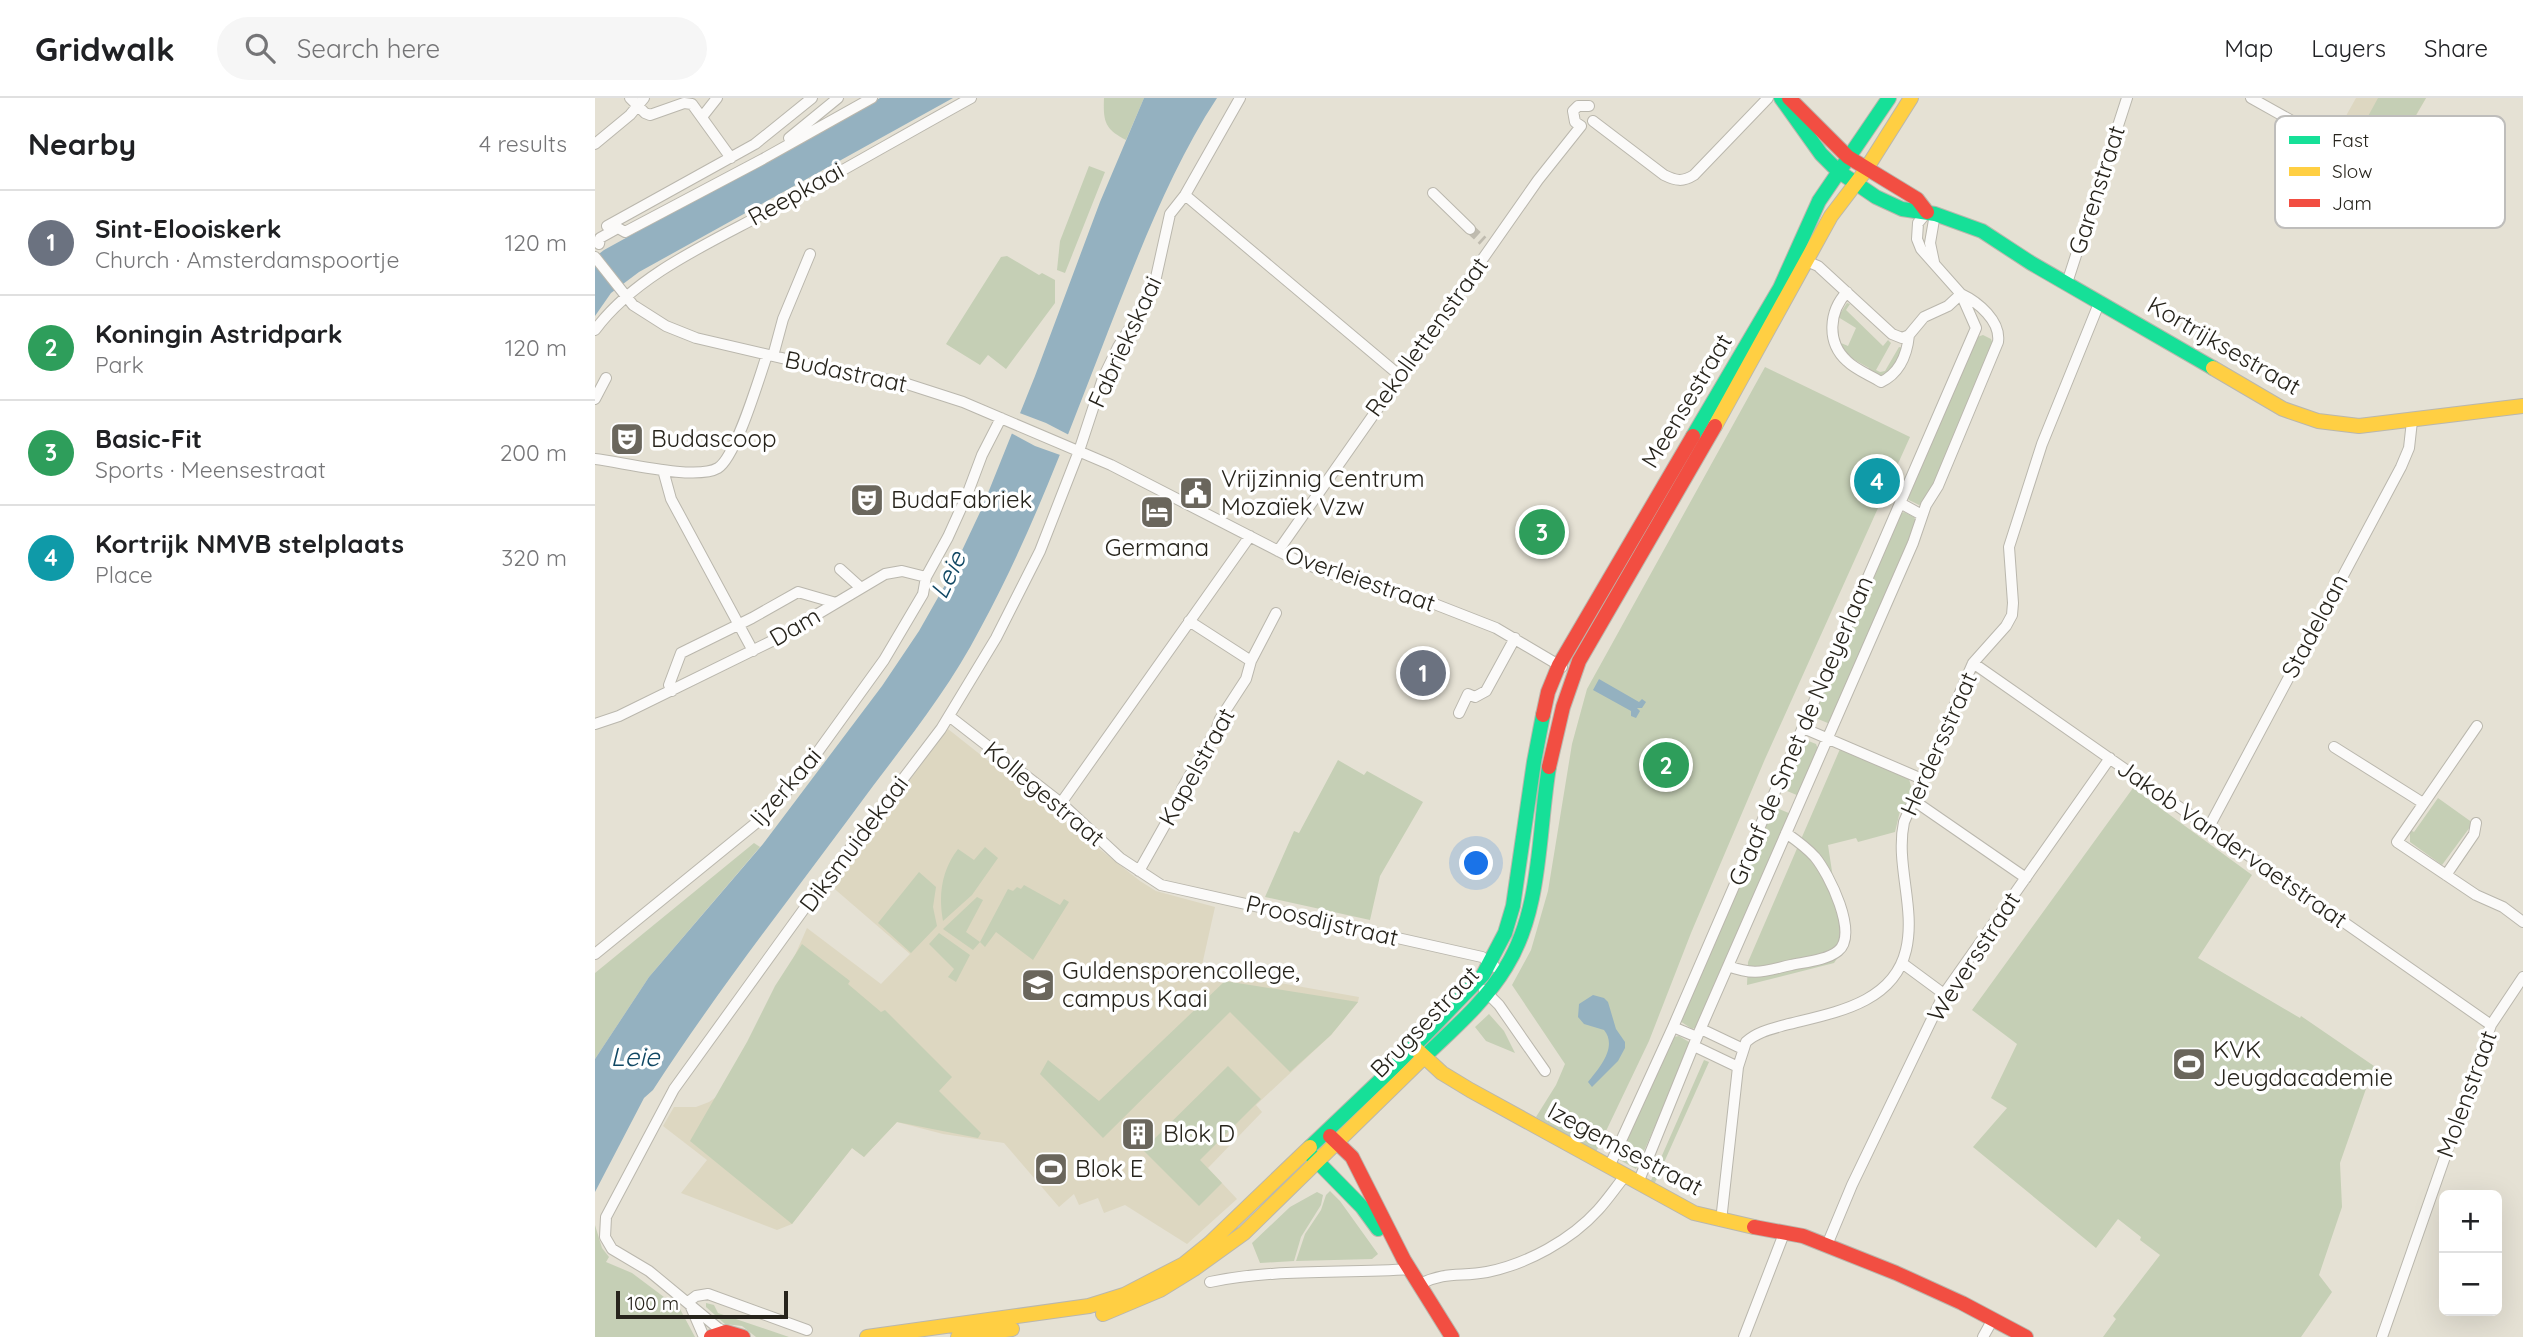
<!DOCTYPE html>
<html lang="en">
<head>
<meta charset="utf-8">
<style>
	:root { --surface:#fff; --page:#f6f6f6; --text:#202124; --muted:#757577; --line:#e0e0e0; --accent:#6a665c }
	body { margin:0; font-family:Quicksand,sans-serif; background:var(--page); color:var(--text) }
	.controls { position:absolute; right:21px; bottom:21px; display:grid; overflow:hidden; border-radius:10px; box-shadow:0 7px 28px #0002 }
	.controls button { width:63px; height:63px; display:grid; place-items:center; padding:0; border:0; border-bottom:2px solid var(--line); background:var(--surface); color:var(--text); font:35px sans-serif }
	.scale { position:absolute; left:21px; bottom:18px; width:172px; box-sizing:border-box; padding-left:7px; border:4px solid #27241c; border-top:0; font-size:19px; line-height:24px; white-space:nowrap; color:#27241c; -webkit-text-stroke:5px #fff; paint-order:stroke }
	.you { position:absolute; left:882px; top:766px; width:24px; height:24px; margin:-18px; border:5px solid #fff; border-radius:50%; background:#1a73e8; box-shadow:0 0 0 10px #1a73e833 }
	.badge { display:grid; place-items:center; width:46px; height:46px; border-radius:50%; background:var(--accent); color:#fff; font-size:23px; font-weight:700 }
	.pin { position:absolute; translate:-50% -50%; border:4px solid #fff; box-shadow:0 2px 7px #0006 }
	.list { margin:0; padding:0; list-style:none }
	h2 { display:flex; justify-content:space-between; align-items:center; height:91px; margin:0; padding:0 28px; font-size:30px }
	h2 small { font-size:23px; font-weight:400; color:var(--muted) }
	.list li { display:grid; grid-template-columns:46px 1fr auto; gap:21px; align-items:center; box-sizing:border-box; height:105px; padding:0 28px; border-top:2px solid var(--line) }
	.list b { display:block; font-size:26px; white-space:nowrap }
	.list p { margin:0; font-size:23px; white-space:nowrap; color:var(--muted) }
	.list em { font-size:23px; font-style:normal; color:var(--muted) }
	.icon { flex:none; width:38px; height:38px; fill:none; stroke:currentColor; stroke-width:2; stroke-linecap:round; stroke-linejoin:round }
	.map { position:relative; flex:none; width:1928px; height:1239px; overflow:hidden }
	header { display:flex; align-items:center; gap:42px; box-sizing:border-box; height:98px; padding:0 35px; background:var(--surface); border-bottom:2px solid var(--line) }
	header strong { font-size:33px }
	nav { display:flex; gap:38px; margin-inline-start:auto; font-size:24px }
	.search { width:490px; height:63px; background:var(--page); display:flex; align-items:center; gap:18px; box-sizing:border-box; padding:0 24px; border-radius:38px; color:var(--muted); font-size:26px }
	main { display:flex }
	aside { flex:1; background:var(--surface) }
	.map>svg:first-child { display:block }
	.built { fill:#ddd7c1 }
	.green { fill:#c5cfb5 }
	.water { fill:#94b1c0 }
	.pier { fill:#e5e1d4 }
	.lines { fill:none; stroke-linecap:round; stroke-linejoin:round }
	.street-tunnel { stroke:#bfbbaf; stroke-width:10; stroke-dasharray:10 5; stroke-linecap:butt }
	.street-casing { stroke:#bab7ad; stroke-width:12 }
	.fast-casing { stroke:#bab7ad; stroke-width:16 }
	.slow-casing { stroke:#bab7ad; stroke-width:16 }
	.jam-casing { stroke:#bab7ad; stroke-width:16 }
	.street { stroke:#fbfaf9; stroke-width:10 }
	.fast { stroke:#16e098; stroke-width:14 }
	.slow { stroke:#ffcf43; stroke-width:14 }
	.jam { stroke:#f24e42; stroke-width:14 }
	.labels { text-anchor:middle; stroke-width:7; stroke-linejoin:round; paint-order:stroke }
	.street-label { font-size:24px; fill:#27241c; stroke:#fff }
	.poi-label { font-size:24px; fill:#27241c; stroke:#fff; text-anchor:start }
	.water-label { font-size:26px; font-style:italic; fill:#114864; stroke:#fff }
	.key { fill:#fff; stroke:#bebdbb; stroke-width:2 }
	.key-label { font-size:19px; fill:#27241c }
</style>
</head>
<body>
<header>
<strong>Gridwalk</strong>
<div class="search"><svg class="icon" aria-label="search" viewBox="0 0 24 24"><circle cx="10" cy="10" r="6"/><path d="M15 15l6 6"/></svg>Search here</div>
<nav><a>Map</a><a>Layers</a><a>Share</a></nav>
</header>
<main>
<aside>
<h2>Nearby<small>4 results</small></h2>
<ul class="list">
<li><span class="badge" style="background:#6b7280">1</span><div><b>Sint-Elooiskerk</b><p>Church · Amsterdamspoortje</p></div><em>120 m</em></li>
<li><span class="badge" style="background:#2e9e5b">2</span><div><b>Koningin Astridpark</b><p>Park</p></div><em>120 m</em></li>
<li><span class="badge" style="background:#2e9e5b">3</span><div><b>Basic-Fit</b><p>Sports · Meensestraat</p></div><em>200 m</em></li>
<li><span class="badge" style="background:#0f9aa8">4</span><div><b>Kortrijk NMVB stelplaats</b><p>Place</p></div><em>320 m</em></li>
</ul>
</aside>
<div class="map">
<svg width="1928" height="1239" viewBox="0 0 1928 1239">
	<rect width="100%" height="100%" fill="#e5e1d4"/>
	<path class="built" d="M1761 0H1831L1796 62 1742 34Z
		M353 631 545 783 561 793 620 809 603 885 644 883 645 878 764 899 763 904 736 937 661 1007 667 1014 613 1070 642 1101 592 1146 530 1107 509 1115 503 1100 484 1107 479 1096 464 1109 409 1045 348 1036 302 1024 269 1059 257 1050 197 1126 182 1132 86 1095 112 1062 68 1028 79 1009H101L114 1004 124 997 159 950 212 830 286 886 315 856 235 787Z"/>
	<path class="green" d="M509 0H549L531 42C510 31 508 24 509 0Z
		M1783 0H1831L1794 63 1759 44Z
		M494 68 510 74 470 175 462 172 465 143Z
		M412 158 444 177 447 175 460 182V205L411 271 393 257 385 267 351 246 406 159Z
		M1252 205 1255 206 1251 212 1288 248 1293 242 1296 245 1281 272 1285 274 1290 273 1304 249 1308 250 1295 274 1285 279 1272 273 1274 270 1249 256 1246 245 1253 248 1261 230 1243 219Z
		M1388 237 1396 241 1399 249 1332 403 1324 407 1314 402 1312 399 1382 239Z
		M1170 269 1315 339 1170 661 1096 835 1054 943 1001 1054 941 1019 961 987 970 966 917 887 936 852 953 793 977 646 992 591Z
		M1309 414 1319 419 1322 425 1235 626 1216 618 1305 416Z
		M1211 642 1221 646 1223 651 1204 698 1185 690 1206 644Z
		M1245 651 1314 681 1317 692 1309 709H1306L1300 734 1263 744 1261 740 1233 747 1241 800 1250 831 1246 855 1239 865 1152 887 1153 864Z
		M743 662 769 677 772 673 828 704 785 778 775 822 670 799 699 733 704 735Z
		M1538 690 1657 777 1603 860 1705 920 1706 918 1779 968 1745 1065 1747 1109 1724 1177 1737 1194 1706 1239H1508L1521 1221 1518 1218 1565 1157 1545 1142 1546 1139 1523 1121 1501 1150 1378 1049 1412 1010 1396 1000 1422 946 1377 912Z
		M1843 700 1878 725 1847 767 1815 744V732L1819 734Z
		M1177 708 1196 716 1103 929 1097 931 1085 923Z
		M159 745 165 749 54 879 0 961V875Z
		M390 749 403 760 377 797 348 823C343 796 347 772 363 751L379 762Z
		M324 774 341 789 338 809 342 828 316 855 283 825Z
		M429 787 465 807 469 801 474 804 438 862 401 834 390 849 385 844 378 852 348 831 382 799 388 802 371 834 385 844 413 791 418 793 422 789 426 791Z
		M344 835 375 857 361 884 353 879 359 871 334 846Z
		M207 846 255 883 253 886 286 914 290 912 357 979 344 993 386 1035 383 1040 302 1024 269 1059 257 1050 197 1126 95 1043 152 944 180 888Z
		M630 883 763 904 736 937 695 974 635 914 508 1040 445 976 453 962 504 1003Z
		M894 916 909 933 920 955 891 943 880 929Z
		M1084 938 1094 944 1095 949 1041 1071 1023 1061 1078 939Z
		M1109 962 1114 964 1058 1089 1054 1087Z
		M633 968 666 1001 605 1062 627 1085 604 1108 548 1052Z
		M735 1093 745 1103 783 1156 777 1161 701 1163 710 1136 726 1112 731 1097Z
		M722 1094 728 1097 726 1107 706 1139 699 1163 665 1165 657 1145 695 1109Z
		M0 1127 7 1150 14 1159 11 1164 37 1175 85 1211 100 1239H0Z
		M111 1205 119 1207 123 1215 194 1239H161L147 1228 130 1226 111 1209Z"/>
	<path class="water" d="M285 0H358L44 174 16 195 0 218V159L9 152Z
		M549 0H622C580 64 551 137 523 208 480 317 441 428 385 531 356 587 316 638 278 688 204 789 126 887 58 992L49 1000 0 1094V961L54 879 168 746 287 588 324 533 354 480 387 410 440 278 505 104Z
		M1004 581 1044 604 1047 601 1051 604 1047 610H1042L1045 613 1041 620 1036 618V613L998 592Z
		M998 897 1009 900 1013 904 1021 931 1030 944V950L1023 963 997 989 993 984C1004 970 1023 949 1009 932L989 926 983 919 984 906Z"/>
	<path class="pier" d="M422 314 451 325 476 338 468 358 440 348 414 334Z"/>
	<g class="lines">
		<path class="street-tunnel" d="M875 131 888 143"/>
		<g class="street-casing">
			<path id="street" d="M35 0 50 15 55 17 89 5 97 6 136 60
				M1656 0 1874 122
				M107 19 122 0
				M998 23 1069 77C1081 83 1088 84 1099 77L1173 0
				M986 28 980 24 978 13 983 8H994
				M194 40 243 0
				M0 46 35 17 49 0
				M838 95 875 131
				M590 97 804 277
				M12 128 160 46 217 0
				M4 146 5 140 23 130 30 134 168 61 277 0
				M0 159 38 207 71 228 101 240 255 276 306 284 368 304 516 367 699 461 733 475 837 505 901 530 967 569
				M1211 163 1223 168 1297 236 1307 240 1314 237 1329 219 1353 208 1366 196
				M1339 164 1335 145 1340 116
				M1472 185 1532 0
				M1252 194C1234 213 1231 244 1252 263 1261 272 1275 277 1286 284 1305 275 1312 257 1314 237
				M0 232C40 178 112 146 170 115 239 78 307 38 376 0
				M178 258 188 221 215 156
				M0 301 11 280
				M0 361C27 364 101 383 123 370 141 359 164 280 172 257
				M68 372 76 401 158 553
				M1305 405 1327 417
				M683 453 943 82 986 28
				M245 471 266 490
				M594 523 656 563 681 515
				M1378 565 1896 927
				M77 593 74 587 86 555 157 520 203 494 241 505
				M864 615 873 596 880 599 891 593 920 540
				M354 618 466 705 525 760 566 787 887 859 900 869
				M0 626 24 618 179 542 290 476 307 473 331 479
				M1882 628 1802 744 1881 797 1908 809 1928 824
				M1208 630 1327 681
				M1739 649 1828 705
				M1318 702 1431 780
				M466 705 655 438
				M1614 729 1806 369 1814 350 1817 323
				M544 773 584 702 587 691 621 632 625 621 651 581 656 563
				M1851 777 1879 736 1881 725
				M0 856 161 725 195 690 214 666 289 562 328 496 331 479 353 439 372 397 387 357 406 320
				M1307 865 1349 896
				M1133 868C1160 878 1169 873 1196 867 1210 864 1232 862 1243 853 1264 836 1234 776 1220 759 1212 750 1201 742 1191 735
				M889 892 904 907 950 973
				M1078 929 1102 939
				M1106 931 1148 951
				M1099 948 1143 969
				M1014 1069 1078 929 1381 230 1366 196 1326 151 1322 141 1323 125 1332 114
				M1043 1085 1102 939 1318 445 1331 407 1343 388 1403 244C1406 223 1383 204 1366 196
				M1126 1123 1143 969 1151 944C1162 934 1176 931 1190 927 1236 915 1298 907 1311 852 1321 810 1300 766 1309 724L1378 565 1411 528 1417 517 1418 505 1414 449 1447 346 1505 203
				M1232 1147 1257 1087 1349 896 1515 660
				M615 1184C681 1170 749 1176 815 1171
				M825 1186C851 1173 866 1179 892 1174 932 1166 976 1142 1003 1112 1013 1101 1021 1089 1030 1078
				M93 1204 101 1198 113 1196 212 1232
				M96 1209 109 1239
				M131 1234 123 1230 54 1173 17 1151 10 1139 11 1119 79 991 209 811 346 631 401 540 445 453 484 353 508 280 523 249 558 193 575 116 590 97 645 0
				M1149 1239 1190 1133
				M1388 1239 1398 1221
				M1787 1239 1896 927 1928 879"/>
		</g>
		<g class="fast-casing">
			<path id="fast" d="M1186 0 1226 56 1243 73 1281 99 1307 111 1340 116 1387 133 1436 165 1618 270
				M1098 338 1185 190 1224 103 1294 0
				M827 961C857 932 890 904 911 869 947 811 943 735 954 669
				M715 1049 799 969 888 877 910 835 918 808 939 664 948 617
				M716 1057 767 1109 783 1131"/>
		</g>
		<g class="slow-casing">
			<path id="slow" d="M1618 270 1688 311 1723 323 1764 328 1928 308
				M1120 328 1236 118 1268 76 1316 0
				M821 951 847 975 875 992 1099 1115 1159 1129
				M508 1216 565 1192 599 1171 649 1135 827 961
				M272 1239 494 1208 529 1197 589 1166 615 1145 715 1049
				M363 1239 417 1231"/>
		</g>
		<g class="jam-casing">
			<path id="jam" d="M1194 0 1253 59 1322 101 1332 114
				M948 617 953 594 964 567 1098 338
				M954 669 968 609 984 563 1120 328
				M735 1038 757 1059 809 1162 857 1239
				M1159 1129 1208 1138 1301 1175 1367 1205 1431 1239
				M116 1239 131 1234 148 1239"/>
		</g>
		<use href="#street" class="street"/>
		<use href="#fast" class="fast"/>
		<use href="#slow" class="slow"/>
		<use href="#jam" class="jam"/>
	</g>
	<defs>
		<g id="theatre-square" transform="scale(1.75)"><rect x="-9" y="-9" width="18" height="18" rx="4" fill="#6a665c" stroke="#fff"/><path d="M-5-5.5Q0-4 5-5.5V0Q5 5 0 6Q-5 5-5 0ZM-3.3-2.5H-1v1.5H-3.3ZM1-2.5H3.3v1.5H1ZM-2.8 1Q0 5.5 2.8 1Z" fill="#fff"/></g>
		<g id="civic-square" transform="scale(1.75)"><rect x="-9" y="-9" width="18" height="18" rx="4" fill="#6a665c" stroke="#fff"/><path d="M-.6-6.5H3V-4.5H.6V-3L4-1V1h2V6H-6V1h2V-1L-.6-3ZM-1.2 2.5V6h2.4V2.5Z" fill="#fff"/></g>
		<g id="hotel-square" transform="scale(1.75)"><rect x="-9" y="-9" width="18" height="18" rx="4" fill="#6a665c" stroke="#fff"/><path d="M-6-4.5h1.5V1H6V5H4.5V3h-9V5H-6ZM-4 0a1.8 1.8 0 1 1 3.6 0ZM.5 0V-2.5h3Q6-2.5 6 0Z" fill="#fff"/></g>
		<g id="school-square" transform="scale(1.75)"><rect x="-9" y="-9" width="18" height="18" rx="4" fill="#6a665c" stroke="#fff"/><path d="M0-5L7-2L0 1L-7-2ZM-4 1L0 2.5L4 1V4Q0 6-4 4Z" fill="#fff"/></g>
		<g id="stadium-square" transform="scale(1.75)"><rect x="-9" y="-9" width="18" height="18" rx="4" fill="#6a665c" stroke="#fff"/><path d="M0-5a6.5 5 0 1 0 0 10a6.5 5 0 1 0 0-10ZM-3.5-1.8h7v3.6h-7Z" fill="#fff"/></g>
		<g id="building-square" transform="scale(1.75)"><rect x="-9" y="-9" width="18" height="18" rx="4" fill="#6a665c" stroke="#fff"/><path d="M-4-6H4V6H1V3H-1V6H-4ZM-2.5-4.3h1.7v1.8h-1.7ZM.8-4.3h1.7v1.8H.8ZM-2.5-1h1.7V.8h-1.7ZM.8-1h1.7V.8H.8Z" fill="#fff"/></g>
	</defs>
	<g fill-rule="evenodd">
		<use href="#theatre-square" x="32" y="341"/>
		<use href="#civic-square" x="601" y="395"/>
		<use href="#theatre-square" x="272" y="402"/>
		<use href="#hotel-square" x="562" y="414"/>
		<use href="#school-square" x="443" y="887"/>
		<use href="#stadium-square" x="1594" y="966"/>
		<use href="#building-square" x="543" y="1036"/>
		<use href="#stadium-square" x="456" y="1071"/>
	</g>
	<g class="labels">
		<g class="street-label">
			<text transform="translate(1502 92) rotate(-72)" y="8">Garenstraat</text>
			<text transform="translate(201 96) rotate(-29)" y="8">Reepkaai</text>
			<text transform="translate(832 239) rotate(-54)" y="8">Rekollettenstraat</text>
			<text transform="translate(530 244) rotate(-65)" y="8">Fabriekskaai</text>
			<text transform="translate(1629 248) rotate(30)" y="8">Kortrijksestraat</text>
			<text transform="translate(251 274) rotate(12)" y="8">Budastraat</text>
			<text transform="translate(1092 303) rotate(-59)" y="8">Meensestraat</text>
			<text transform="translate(765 481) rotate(19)" y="8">Overleiestraat</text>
			<text transform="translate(1720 528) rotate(-62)" y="8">Stadelaan</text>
			<text transform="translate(200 529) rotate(-30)" y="8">Dam</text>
			<text transform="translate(1206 633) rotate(-67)" y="8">Graaf de Smet de Naeyerlaan</text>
			<text transform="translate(1344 646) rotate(-66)" y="8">Herdersstraat</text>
			<text transform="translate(602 669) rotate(-61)" y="8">Kapelstraat</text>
			<text transform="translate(191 689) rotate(-49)" y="8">Ijzerkaai</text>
			<text transform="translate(449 696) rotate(40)" y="8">Kollegestraat</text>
			<text transform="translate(259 746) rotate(-53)" y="8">Diksmuidekaai</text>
			<text transform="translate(1637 746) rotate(35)" y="8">Jakob Vandervaetstraat</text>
			<text transform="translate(727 823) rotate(13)" y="8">Proosdijstraat</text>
			<text transform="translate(1379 859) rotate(-57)" y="8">Weversstraat</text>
			<text transform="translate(830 924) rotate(-46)" y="8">Brugsestraat</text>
			<text transform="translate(1872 996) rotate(-70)" y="8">Molenstraat</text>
			<text transform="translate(1030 1051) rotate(28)" y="8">Izegemsestraat</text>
		</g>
		<g class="poi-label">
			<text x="56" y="349">Budascoop</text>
			<text x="626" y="389">Vrijzinnig Centrum<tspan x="626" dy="28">Mozaïek Vzw</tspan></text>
			<text x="296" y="410">BudaFabriek</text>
			<text x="562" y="458" text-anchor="middle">Germana</text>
			<text x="467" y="881">Guldensporencollege,<tspan x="467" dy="28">campus Kaai</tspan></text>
			<text x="1618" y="960">KVK<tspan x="1618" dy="28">Jeugdacademie</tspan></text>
			<text x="568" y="1044">Blok D</text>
			<text x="480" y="1079">Blok E</text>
		</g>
		<g class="water-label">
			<text transform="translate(353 477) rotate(-64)" y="9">Leie</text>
			<text x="40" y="968">Leie</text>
		</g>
	</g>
	<rect x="1680" y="18" width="230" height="112" rx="10" class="key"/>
	<rect x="1694" y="38" width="31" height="8" fill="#16e098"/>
	<rect x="1694" y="69" width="31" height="9" fill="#ffcf43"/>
	<rect x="1694" y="101" width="31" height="8" fill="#f24e42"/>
	<g class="key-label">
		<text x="1737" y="49">Fast</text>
		<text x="1737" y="80">Slow</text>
		<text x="1737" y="112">Jam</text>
	</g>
</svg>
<div class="controls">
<button>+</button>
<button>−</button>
</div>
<div class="scale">100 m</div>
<div class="you"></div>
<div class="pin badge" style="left:828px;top:575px;background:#6b7280">1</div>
<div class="pin badge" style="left:1071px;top:667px;background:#2e9e5b">2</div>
<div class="pin badge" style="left:947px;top:434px;background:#2e9e5b">3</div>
<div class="pin badge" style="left:1282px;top:383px;background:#0f9aa8">4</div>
</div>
</main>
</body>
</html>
